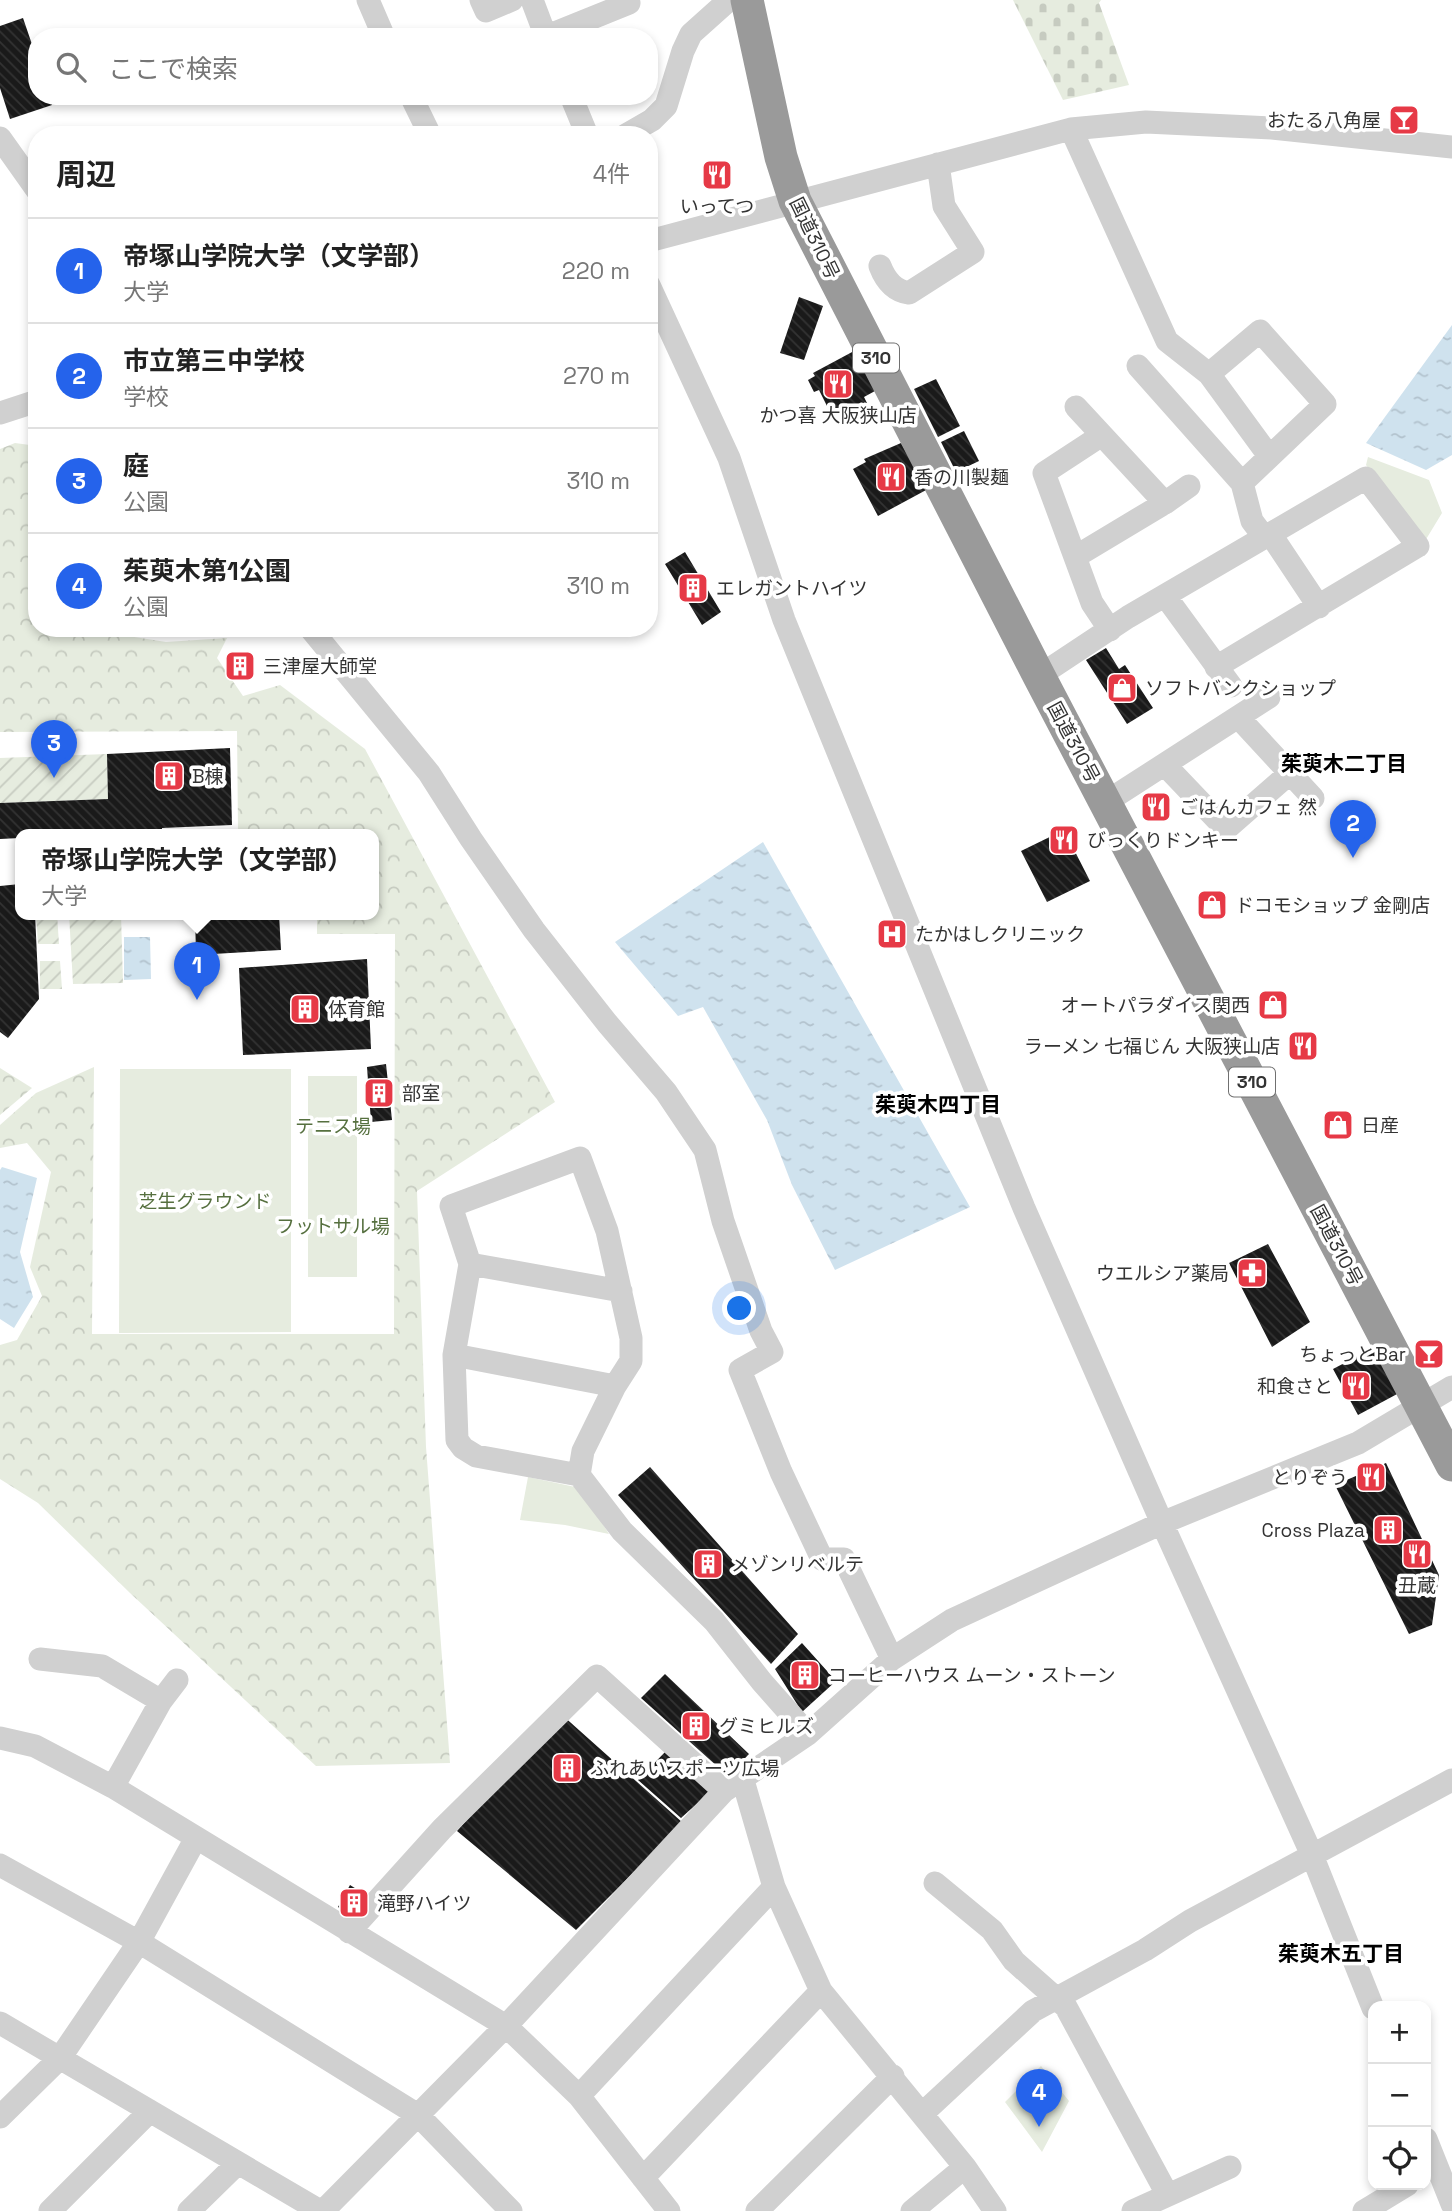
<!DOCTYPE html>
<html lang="ja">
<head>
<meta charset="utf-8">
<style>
	:root { --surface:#fff; --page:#f6f6f6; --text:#222; --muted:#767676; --line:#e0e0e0; --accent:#2563eb }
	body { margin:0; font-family:"Space Grotesk","Noto Sans JP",sans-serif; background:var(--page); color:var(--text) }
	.controls { position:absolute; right:21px; bottom:21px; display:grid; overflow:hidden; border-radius:14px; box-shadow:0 4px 10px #0003 }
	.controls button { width:63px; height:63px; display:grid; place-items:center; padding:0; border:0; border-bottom:2px solid var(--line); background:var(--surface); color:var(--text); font:35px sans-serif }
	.you { position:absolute; left:740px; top:1309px; width:24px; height:24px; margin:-18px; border:5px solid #fff; border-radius:50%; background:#1a73e8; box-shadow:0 0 0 10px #1a73e833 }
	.badge { display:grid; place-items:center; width:46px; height:46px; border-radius:50%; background:var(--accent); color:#fff; font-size:23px; font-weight:700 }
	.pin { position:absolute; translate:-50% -58px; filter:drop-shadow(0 2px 4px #0008) }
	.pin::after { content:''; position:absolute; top:37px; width:24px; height:21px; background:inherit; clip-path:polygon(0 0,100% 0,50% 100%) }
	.popup { position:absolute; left:15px; top:829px; width:364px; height:91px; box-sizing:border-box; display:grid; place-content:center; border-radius:14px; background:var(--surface); filter:drop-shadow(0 2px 5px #0005); font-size:23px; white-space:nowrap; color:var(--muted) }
	.popup b { font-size:26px; color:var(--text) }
	.popup::after { content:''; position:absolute; left:50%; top:100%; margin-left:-14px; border:14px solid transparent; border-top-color:var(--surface) }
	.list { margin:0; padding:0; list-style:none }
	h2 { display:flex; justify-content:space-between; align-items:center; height:91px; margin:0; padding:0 28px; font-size:30px }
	h2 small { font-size:23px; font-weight:400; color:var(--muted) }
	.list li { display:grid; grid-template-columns:46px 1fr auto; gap:21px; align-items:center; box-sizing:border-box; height:105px; padding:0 28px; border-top:2px solid var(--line) }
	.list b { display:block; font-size:26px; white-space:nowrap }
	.list p { margin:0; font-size:23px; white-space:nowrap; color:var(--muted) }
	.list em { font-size:23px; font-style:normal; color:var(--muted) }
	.icon { flex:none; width:38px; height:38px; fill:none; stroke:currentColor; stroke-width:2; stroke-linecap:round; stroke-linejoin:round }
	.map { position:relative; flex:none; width:1452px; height:2211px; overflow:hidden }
	.search { position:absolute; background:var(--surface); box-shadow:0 4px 10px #0003; left:28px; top:28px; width:630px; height:77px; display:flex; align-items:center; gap:18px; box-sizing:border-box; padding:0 24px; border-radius:28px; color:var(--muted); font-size:26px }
	.panel { position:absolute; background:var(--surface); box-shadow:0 4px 10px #0003; left:28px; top:126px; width:630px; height:511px; border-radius:28px }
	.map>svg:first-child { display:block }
	.forest { fill:url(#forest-crowns) }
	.cemetery { fill:url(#cemetery-stones) }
	.park { fill:#e6ecdf }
	.garden { fill:url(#garden-furrows) }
	.water { fill:url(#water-ripples) }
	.building { fill:url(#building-back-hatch) }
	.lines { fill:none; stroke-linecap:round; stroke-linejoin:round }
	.minor { stroke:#d0d0d0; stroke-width:23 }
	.highway { stroke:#9a9a9a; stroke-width:33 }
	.labels { text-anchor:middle; stroke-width:7; stroke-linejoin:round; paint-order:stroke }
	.shield { fill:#fff; stroke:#707070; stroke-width:2 }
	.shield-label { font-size:18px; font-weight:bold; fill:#333 }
	.poi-label { font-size:19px; fill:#333; stroke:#fff; text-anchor:start }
	.street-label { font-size:19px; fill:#333; stroke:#fff }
	.park-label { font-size:19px; fill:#56703f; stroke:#fff }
	.neighbourhood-label { font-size:21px; font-weight:bold; fill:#000; stroke:#fff }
</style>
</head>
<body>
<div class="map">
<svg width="1452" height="2211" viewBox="0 0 1452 2211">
	<defs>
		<pattern id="forest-crowns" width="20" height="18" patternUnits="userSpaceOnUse" patternTransform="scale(1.75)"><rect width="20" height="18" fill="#e6ecdf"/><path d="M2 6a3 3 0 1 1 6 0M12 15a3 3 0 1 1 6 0" fill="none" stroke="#c6cbc0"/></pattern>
		<pattern id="cemetery-stones" width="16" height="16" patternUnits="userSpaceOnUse" patternTransform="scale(1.75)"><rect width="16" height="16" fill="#e6ecdf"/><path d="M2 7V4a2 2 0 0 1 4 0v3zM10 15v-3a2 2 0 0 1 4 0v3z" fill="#c6cbc0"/></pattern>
		<pattern id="garden-furrows" width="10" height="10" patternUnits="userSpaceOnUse" patternTransform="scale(1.75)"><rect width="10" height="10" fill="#e6ecdf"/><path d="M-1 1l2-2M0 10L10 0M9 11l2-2" fill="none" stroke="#c6cbc0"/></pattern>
		<pattern id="water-ripples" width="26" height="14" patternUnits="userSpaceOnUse" patternTransform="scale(1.75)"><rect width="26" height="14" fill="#cfe2ee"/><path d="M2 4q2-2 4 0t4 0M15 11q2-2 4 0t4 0" fill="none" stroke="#b2c2cd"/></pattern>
		<pattern id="building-back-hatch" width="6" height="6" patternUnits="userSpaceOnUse" patternTransform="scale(1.75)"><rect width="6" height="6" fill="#1a1a1a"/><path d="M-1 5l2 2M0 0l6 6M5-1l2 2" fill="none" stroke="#333"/></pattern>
	</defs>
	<rect width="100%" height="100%" fill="#fff"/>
	<path class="forest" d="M15 443 37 446V628H124L128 636 166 642 227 638 217 658 243 696 280 685 365 749 555 1102 417 1191 426 1447 450 1763 316 1766 130 1593 38 1503 0 1479V1345L17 1340 42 1296 30 1267 51 1172 27 1143 0 1148V1125L36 1093 94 1067 92 1334H394L395 934H317V914H374V834L238 830 237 731 0 732V449Z
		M0 1068 32 1088 0 1115Z"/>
	<path class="cemetery" d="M1013 0H1101L1099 3 1129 85 1063 100Z"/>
	<path class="park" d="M1368 457 1429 480 1442 513 1425 541 1366 465Z
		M120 1069H291V1332L119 1333Z
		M308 1076H357V1277H308Z
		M528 1477 580 1488 609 1534 565 1525 520 1520Z
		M1041 2066 1069 2101 1042 2152 1005 2102Z"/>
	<path class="garden" d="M107 754 108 799 0 803V758Z
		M36 914H57L59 944H38Z
		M69 914H121L123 983 73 984Z
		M40 961H60L62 989H40Z"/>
	<path class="water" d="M1452 325V455L1426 470 1366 443Z
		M763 842 970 1207 835 1270 792 1185 767 1120 703 1007 678 1016 615 942Z
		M124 937H150L151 979 124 980Z
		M2 1167 37 1178 20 1252 33 1297 14 1328 0 1319V1170Z"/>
	<path class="building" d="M23 18 37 59V96H49L52 105 10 119 0 88V26Z
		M799 297 823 306 804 360 780 353Z
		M854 351 875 391 864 397 867 403 846 414 843 407 831 414 819 390 814 392 808 380 815 376 813 373Z
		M936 379 960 426 938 437 914 389Z
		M964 431 979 461 956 472 941 442Z
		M901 443 928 489 878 516 853 469 866 462 864 459Z
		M685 552 721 612 702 625 665 564Z
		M1106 648 1119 669 1125 665 1153 708 1127 724 1086 660Z
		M237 652 252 672 242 680 227 659Z
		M230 748 232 825 162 828V834H20V838L0 839V803L108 799 107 754Z
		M1064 830 1090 881 1047 902 1021 851Z
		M20 884V914H35L39 999 8 1038 0 1032V886Z
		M195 914H279L281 950 196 955Z
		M367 959 371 1049 243 1055 239 968Z
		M386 1064 392 1120 371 1122 367 1067Z
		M1268 1244 1310 1322 1272 1347 1229 1263Z
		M1375 1347 1399 1393 1358 1415 1333 1369Z
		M1386 1463 1439 1575 1432 1625 1409 1634 1335 1485Z
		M650 1467 798 1634 771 1664 618 1495Z
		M802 1643 836 1681 802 1712 775 1669Z
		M665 1674 749 1754 728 1776 641 1698Z
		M561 1714 683 1823 576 1930 457 1831Z
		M666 1751 711 1791 681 1818 638 1780Z
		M350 1885 371 1898 358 1919 338 1907Z"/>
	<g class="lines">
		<path class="minor" d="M368 0 384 37
			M481 0 486 11 512 0
			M532 0 546 37
			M545 37 629 3
			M411 96 430 135
			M571 96 587 135
			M1071 129 1167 341 1209 374 1269 456
			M626 135 652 120 666 106 683 51 691 34 729 0
			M0 138 37 190
			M649 241 1071 129 1146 122 1272 128 1452 147
			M880 266C885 279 894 291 909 293L973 252 944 206 938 164
			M649 285 729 458 784 620 1024 1208 1162 1523 1312 1855 1373 2008
			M1138 366 1242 483
			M1209 374 1260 331 1325 404 1242 483 1252 521 1265 538
			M1076 407 1165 503
			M0 413 37 401
			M1102 435 1044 473 1092 603 1110 630
			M1271 535 1319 607
			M1075 557 1165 503 1189 486
			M1166 597 1231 686
			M310 628 429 773 471 839 534 930 607 1023 666 1092 705 1150 723 1221 761 1331 772 1352 740 1370 781 1472 822 1559H844L892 1659
			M1039 676 1128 617 1366 478 1418 546 1216 667
			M1238 717 1313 798
			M1165 765 1226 829 1290 773
			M1106 802 1269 697
			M470 1264 621 1291
			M454 1355 615 1386
			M579 1475 583 1451 615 1386 631 1361V1338L607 1231 580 1158 451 1206 470 1264 454 1355 457 1440 463 1448 476 1456 579 1475 622 1531 714 1621 762 1682 808 1734
			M40 1659 102 1666 161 1701
			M0 1738 35 1746 113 1787 506 2026 579 2096 669 2211
			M742 1777 774 1887 821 1991 965 2167 995 2211
			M113 1787 161 1701 177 1680
			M0 1865 139 1942 418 2115 511 2211
			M935 1883 992 1930 1014 1961 1066 2007 1167 2194
			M349 1932 442 1829 597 1676 724 1791
			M0 2023 320 2211
			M579 2096 774 1887
			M923 2113 1033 2011 1145 1950 1190 1921 1452 1780
			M0 2117 60 2058 139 1942 196 1838
			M1426 2139 1452 2204
			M643 2178 821 1991
			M50 2211 150 2111
			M189 2211 238 2163
			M323 2211 506 2026 724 1791 808 1734 892 1659 952 1620 1162 1523 1358 1443 1452 1387
			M757 2211 893 2076
			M912 2211 965 2167
			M1133 2211 1230 2167
			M1364 2211 1407 2185"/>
		<path class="highway" d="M747 0 781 157 795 201 1039 676 1452 1465"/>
	</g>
	<defs>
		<g id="bar-square" transform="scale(1.575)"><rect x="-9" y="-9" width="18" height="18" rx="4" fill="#e63946" stroke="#fff"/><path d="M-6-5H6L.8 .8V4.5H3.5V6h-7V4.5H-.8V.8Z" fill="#fff"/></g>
		<g id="restaurant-square" transform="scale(1.575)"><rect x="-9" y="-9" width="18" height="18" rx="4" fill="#e63946" stroke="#fff"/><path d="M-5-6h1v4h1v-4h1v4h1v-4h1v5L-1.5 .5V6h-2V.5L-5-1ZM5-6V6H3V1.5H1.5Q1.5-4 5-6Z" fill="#fff"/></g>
		<g id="building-square" transform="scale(1.575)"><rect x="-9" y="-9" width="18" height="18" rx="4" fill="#e63946" stroke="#fff"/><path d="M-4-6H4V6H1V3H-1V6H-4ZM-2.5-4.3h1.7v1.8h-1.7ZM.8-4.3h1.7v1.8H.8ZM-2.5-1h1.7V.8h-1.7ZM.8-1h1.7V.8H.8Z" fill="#fff"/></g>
		<g id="shop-square" transform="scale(1.575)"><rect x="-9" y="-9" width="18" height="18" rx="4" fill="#e63946" stroke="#fff"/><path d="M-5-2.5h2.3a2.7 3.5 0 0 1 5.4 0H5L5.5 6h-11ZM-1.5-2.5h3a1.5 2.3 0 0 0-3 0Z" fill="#fff"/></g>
		<g id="hospital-square" transform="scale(1.575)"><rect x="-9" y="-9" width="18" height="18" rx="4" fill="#e63946" stroke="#fff"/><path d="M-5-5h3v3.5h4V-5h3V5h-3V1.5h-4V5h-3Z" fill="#fff"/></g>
		<g id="pharmacy-square" transform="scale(1.575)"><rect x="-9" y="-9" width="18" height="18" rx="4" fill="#e63946" stroke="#fff"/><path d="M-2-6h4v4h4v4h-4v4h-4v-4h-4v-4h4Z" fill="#fff"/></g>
	</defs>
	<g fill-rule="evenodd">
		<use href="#bar-square" x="1404" y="120"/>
		<use href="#restaurant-square" x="717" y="175"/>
		<use href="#restaurant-square" x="838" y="384"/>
		<use href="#restaurant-square" x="891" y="477"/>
		<use href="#building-square" x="693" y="588"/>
		<use href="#building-square" x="240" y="666"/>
		<use href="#shop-square" x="1122" y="688"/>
		<use href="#building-square" x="169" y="776"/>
		<use href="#restaurant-square" x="1156" y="807"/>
		<use href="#restaurant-square" x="1064" y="840"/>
		<use href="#shop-square" x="1212" y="905"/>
		<use href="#hospital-square" x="892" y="934"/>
		<use href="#shop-square" x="1273" y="1005"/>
		<use href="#building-square" x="305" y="1009"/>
		<use href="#restaurant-square" x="1303" y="1046"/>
		<use href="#building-square" x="379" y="1093"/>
		<use href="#shop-square" x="1338" y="1125"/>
		<use href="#pharmacy-square" x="1252" y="1273"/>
		<use href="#bar-square" x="1429" y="1354"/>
		<use href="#restaurant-square" x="1356" y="1386"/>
		<use href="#restaurant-square" x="1371" y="1477"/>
		<use href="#building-square" x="1388" y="1530"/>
		<use href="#restaurant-square" x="1417" y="1554"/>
		<use href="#building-square" x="708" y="1564"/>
		<use href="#building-square" x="805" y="1675"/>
		<use href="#building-square" x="696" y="1726"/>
		<use href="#building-square" x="567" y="1768"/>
		<use href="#building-square" x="354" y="1903"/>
	</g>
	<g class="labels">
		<g class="shield">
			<rect x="853" y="343.5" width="46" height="29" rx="5"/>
			<rect x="1229" y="1067.5" width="46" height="29" rx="5"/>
		</g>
		<g class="shield-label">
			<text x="876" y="364">310</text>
			<text x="1252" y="1088">310</text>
		</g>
		<g class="poi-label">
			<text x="1381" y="127" text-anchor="end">おたる八角屋</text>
			<text x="717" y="213" text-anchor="middle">いってつ</text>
			<text x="838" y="422" text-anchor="middle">かつ喜 大阪狭山店</text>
			<text x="914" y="484">香の川製麺</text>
			<text x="716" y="595">エレガントハイツ</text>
			<text x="263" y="673">三津屋大師堂</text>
			<text x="1145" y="695">ソフトバンクショップ</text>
			<text x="192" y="783">B棟</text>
			<text x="1179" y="814">ごはんカフェ 然</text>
			<text x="1087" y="847">びっくりドンキー</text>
			<text x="1235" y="912">ドコモショップ 金剛店</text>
			<text x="915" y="941">たかはしクリニック</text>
			<text x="1250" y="1012" text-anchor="end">オートパラダイス関西</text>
			<text x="328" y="1016">体育館</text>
			<text x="1280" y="1053" text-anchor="end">ラーメン 七福じん 大阪狭山店</text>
			<text x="402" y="1100">部室</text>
			<text x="1361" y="1132">日産</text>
			<text x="1229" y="1280" text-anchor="end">ウエルシア薬局</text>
			<text x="1406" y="1361" text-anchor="end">ちょっとBar</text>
			<text x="1333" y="1393" text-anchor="end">和食さと</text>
			<text x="1348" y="1484" text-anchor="end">とりぞう</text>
			<text x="1365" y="1537" text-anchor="end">Cross Plaza</text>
			<text x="731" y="1571">メゾンリベルテ</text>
			<text x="1417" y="1592" text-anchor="middle">丑蔵</text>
			<text x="828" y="1682">コーヒーハウス ムーン・ストーン</text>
			<text x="719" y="1733">グミヒルズ</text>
			<text x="590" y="1775">ふれあいスポーツ広場</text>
			<text x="377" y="1910">滝野ハイツ</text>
		</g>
		<g class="street-label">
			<text transform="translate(815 238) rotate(64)" y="7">国道310号</text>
			<text transform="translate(1074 742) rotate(62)" y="7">国道310号</text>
			<text transform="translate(1337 1245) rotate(62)" y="7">国道310号</text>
		</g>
		<g class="park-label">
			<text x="333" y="1133">テニス場</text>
			<text x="205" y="1208">芝生グラウンド</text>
			<text x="333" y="1233">フットサル場</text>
		</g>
		<g class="neighbourhood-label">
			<text x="1344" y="771">茱萸木二丁目</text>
			<text x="938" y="1112">茱萸木四丁目</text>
			<text x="1341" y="1961">茱萸木五丁目</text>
		</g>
	</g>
</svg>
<div class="controls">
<button>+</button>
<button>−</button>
<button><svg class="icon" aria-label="locate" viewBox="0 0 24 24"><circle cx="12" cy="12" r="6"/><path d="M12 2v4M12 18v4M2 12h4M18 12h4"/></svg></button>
</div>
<div class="you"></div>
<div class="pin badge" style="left:197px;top:1000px">1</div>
<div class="popup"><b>帝塚山学院大学（文学部）</b>大学</div>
<div class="pin badge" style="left:1353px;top:858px">2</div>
<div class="pin badge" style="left:54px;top:778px">3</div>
<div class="pin badge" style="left:1039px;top:2127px">4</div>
<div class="search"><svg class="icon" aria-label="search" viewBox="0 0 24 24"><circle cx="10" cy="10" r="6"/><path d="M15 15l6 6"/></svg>ここで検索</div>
<section class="panel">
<h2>周辺<small>4件</small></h2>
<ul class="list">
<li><span class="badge">1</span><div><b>帝塚山学院大学（文学部）</b><p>大学</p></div><em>220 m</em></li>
<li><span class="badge">2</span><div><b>市立第三中学校</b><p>学校</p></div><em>270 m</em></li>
<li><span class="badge">3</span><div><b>庭</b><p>公園</p></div><em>310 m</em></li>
<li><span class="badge">4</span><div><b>茱萸木第1公園</b><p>公園</p></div><em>310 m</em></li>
</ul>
</section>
</div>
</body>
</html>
